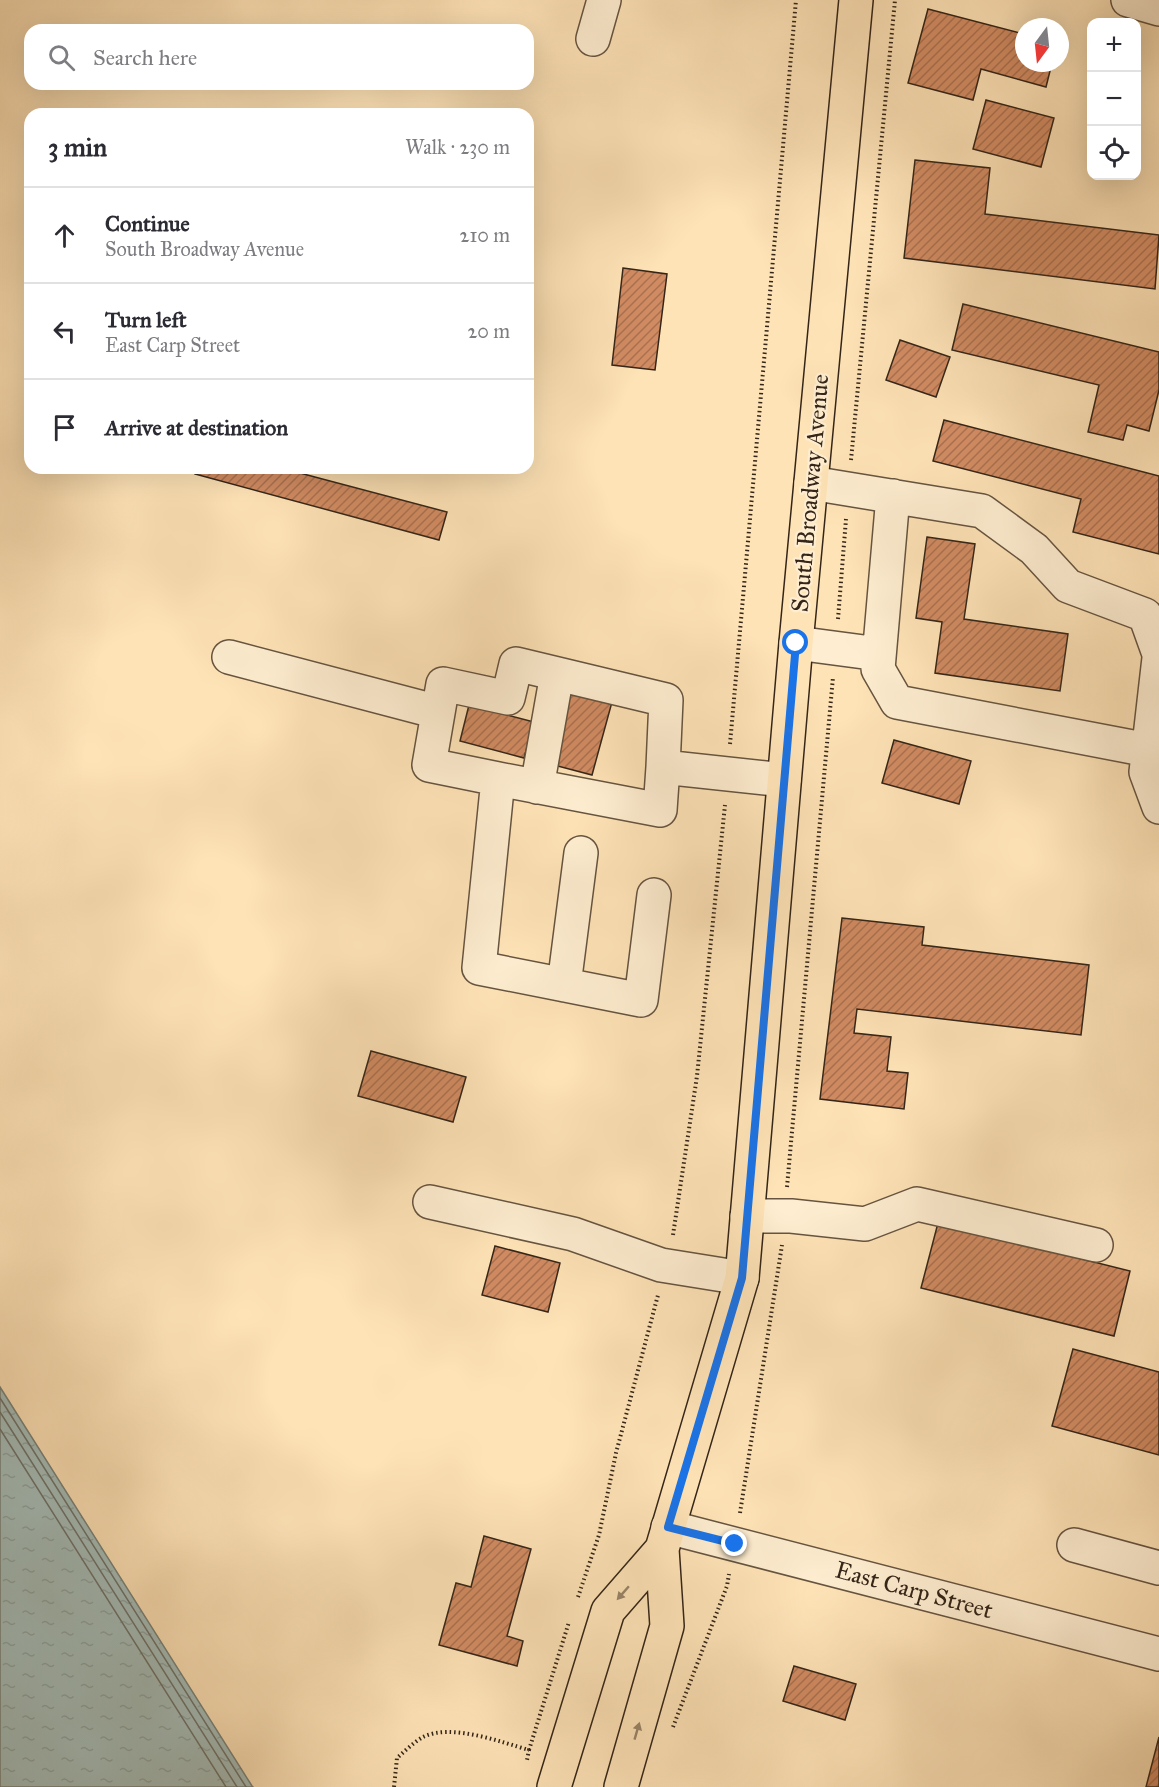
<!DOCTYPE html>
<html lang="en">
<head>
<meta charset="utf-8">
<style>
	:root { --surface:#fff; --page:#f7f7f7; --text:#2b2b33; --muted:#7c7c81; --line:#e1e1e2 }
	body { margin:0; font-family:"IM FELL Great Primer",serif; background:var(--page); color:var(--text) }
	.controls { position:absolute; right:18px; top:18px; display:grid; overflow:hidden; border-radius:12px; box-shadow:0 6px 24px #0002 }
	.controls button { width:54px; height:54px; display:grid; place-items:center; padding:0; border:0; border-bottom:2px solid var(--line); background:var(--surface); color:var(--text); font:30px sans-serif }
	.compass { position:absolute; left:1015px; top:18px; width:54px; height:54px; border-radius:50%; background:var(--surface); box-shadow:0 6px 24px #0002; rotate:195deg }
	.stop { position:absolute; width:18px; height:18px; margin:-14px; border:4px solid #1a73e8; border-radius:50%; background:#fff }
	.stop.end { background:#1a73e8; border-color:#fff; box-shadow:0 2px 6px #0008 }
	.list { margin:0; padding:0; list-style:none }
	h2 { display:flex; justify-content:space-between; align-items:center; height:78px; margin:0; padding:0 24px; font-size:26px }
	h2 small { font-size:20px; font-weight:400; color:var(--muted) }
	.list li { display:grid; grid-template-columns:39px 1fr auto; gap:18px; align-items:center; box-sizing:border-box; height:96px; padding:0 24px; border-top:2px solid var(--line) }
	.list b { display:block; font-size:22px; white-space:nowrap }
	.list p { margin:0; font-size:20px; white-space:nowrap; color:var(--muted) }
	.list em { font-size:20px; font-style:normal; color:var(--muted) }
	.icon { flex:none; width:33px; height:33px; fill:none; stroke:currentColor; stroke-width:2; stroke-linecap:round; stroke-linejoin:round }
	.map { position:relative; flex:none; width:1159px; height:1787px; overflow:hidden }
	.search { position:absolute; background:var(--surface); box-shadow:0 6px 24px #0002; left:24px; top:24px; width:510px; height:66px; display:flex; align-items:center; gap:15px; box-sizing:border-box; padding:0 21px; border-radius:18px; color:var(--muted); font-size:22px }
	.panel { position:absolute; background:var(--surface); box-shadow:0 6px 24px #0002; left:24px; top:108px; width:510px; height:366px; border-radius:18px }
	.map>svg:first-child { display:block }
	.water { fill:url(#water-ripples); stroke:#778078; stroke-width:1.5 }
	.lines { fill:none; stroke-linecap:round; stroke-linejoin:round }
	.shore { stroke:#6c7068; stroke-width:1.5 }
	.building { fill:url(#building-hatch); stroke:#342518; stroke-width:1.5 }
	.minor-casing { stroke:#665440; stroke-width:36 }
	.major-casing { stroke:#342518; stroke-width:36 }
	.path { stroke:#342518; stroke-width:4; stroke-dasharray:1.5 3; stroke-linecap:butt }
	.minor { stroke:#feedd0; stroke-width:33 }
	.major { stroke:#fee3b7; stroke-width:33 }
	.oneway { fill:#998468 }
	.route { stroke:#1a73e8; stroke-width:8 }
	.labels { text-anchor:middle; stroke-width:4.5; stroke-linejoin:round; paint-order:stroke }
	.street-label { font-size:24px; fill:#342518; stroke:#feedd0 }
</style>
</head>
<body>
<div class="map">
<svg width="1159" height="1787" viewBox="0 0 1159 1787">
	<defs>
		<pattern id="water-ripples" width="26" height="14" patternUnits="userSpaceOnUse" patternTransform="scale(1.5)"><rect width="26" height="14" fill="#a3bcb8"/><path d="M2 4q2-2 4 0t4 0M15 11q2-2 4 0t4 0" fill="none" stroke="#8da19d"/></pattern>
		<pattern id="building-hatch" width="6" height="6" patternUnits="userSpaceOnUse" patternTransform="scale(1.5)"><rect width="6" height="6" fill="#d18b62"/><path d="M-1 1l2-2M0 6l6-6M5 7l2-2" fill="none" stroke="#aa7150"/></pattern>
	</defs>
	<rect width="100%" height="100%" fill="#fee3b7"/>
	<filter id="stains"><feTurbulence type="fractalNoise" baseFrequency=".00333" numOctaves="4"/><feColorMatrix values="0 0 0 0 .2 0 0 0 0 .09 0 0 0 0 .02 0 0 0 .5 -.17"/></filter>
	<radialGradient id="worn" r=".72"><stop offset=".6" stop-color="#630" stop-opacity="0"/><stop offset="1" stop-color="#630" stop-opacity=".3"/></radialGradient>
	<path class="water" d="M0 1387 252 1786 253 1787H0Z"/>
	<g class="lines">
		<path class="shore" d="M0 1398 246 1787
			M0 1412 237 1787
			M0 1429 226 1787"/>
	</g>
	<path class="building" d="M928 9 1024 34V63H1052L1046 87 981 69 973 100 908 83Z
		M986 100 1054 118 1041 167 973 149Z
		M915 160 990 168 985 214 1159 235 1155 289 904 258Z
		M623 268 667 274 655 370 612 365Z
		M963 304 1159 352V390L1149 431 1127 425 1123 440 1088 432 1099 385 952 350Z
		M900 340 950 357 936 397 886 380Z
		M944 420 1159 476V554L1073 532 1081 499 933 461Z
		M197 468H281L447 512 439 540 195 474Z
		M927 537 975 544 964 619 1068 634 1060 691 935 673 942 622 916 618Z
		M569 690 612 702 592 775 550 764Z
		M469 705 534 722 524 758 460 741Z
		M894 740 971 761 959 804 882 783Z
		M842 918 924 927 922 945 1089 965 1081 1035 857 1009 854 1033 891 1037 887 1071 908 1073 904 1109 820 1099Z
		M371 1051 466 1077 453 1122 358 1096Z
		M938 1223 1130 1271 1114 1336 921 1288Z
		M495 1246 560 1263 548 1312 482 1295Z
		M1073 1349 1159 1372V1455L1052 1426Z
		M484 1536 531 1549 507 1636 523 1641 517 1666 439 1645 456 1583 471 1587Z
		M794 1666 856 1684 845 1720 783 1701Z
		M1159 1737V1787H1146Z"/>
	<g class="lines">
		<g class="minor-casing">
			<path id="minor" d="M1128 0 1159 9
				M593 39 604 0
				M811 483 982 511 1034 549 1068 586 1145 615 1159 654
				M893 496 878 669 897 702 1148 750
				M796 643 879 654
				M229 657 438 712
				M1159 658 1146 772 1159 807
				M498 779 429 765 443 684 508 698 516 664 666 700 663 767
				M537 787 557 674
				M654 895 641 1000 479 968 498 779 660 810 663 767 784 780
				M564 985 581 853
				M430 1202 573 1234 661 1265 742 1278
				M747 1216H791L865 1224 917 1204 1096 1245
				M668 1527 1159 1654
				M1074 1545 1159 1568"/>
		</g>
		<g class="major-casing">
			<path id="major" d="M554 1787 608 1611 662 1549
				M621 1787 667 1626 662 1549 742 1278 796 643 856 0"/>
		</g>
		<path class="path" d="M851 460 895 0
			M838 619 846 519
			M730 744 796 0
			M787 1187 833 677
			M673 1235 697 1076 725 805
			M740 1513 782 1245
			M578 1597 599 1535 616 1453 658 1295
			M673 1727 727 1586 729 1574
			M529 1750 569 1622
			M394 1787 397 1758C405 1751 414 1742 423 1737 451 1723 501 1742 529 1750L527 1760"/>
		<use href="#minor" class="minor"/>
		<use href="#major" class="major"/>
	</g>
	<defs><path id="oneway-solid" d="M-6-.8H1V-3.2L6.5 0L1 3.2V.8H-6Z" transform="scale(1.5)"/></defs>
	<g class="oneway">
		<use href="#oneway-solid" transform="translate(623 1593) rotate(131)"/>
		<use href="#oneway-solid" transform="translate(637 1731) rotate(-74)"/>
	</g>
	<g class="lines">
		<path class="route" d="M735 1544 668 1527 742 1278 796 643"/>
	</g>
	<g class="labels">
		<g class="street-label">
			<text transform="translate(810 493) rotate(-85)" y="8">South Broadway Avenue</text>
			<text transform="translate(914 1590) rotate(15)" y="8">East Carp Street</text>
		</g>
	</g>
	<rect width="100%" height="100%" filter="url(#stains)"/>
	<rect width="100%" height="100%" fill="url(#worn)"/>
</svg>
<div class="controls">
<button>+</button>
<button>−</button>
<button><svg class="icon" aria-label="locate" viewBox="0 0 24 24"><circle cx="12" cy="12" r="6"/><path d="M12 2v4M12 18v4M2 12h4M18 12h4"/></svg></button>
</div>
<svg class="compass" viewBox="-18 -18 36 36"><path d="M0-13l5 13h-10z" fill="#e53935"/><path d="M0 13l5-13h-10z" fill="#7c7c81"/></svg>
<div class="stop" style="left:796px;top:643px"></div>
<div class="stop end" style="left:735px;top:1544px"></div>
<div class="search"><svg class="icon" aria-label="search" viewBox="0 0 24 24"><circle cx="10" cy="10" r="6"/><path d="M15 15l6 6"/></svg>Search here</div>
<section class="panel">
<h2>3 min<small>Walk · 230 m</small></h2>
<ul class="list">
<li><svg class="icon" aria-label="ahead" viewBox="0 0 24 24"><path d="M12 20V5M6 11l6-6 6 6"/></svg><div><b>Continue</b><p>South Broadway Avenue</p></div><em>210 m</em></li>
<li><svg class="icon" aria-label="left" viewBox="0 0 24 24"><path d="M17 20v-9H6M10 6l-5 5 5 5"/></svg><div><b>Turn left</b><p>East Carp Street</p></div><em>20 m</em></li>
<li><svg class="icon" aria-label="arrive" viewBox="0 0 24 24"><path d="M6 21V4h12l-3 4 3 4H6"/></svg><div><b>Arrive at destination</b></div></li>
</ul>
</section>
</div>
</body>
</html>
